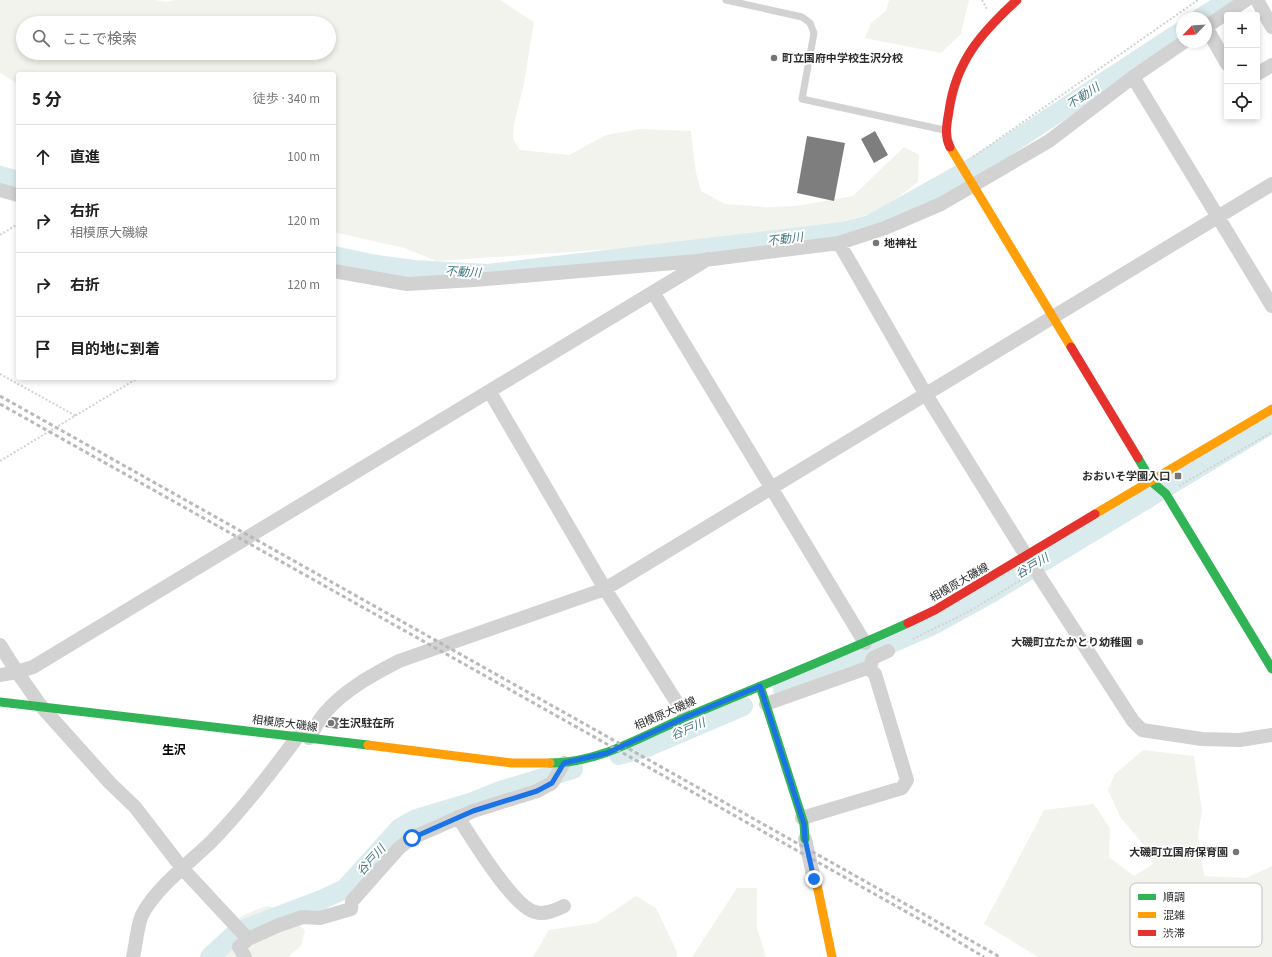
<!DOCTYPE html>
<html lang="ja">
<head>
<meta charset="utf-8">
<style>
	:root { --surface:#fff; --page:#f6f6f6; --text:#222; --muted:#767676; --line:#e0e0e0 }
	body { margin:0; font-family:"Source Sans 3","Noto Sans JP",sans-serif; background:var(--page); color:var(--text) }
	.controls { position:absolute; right:12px; top:12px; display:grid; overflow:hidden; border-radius:4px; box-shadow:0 2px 6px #0003 }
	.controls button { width:36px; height:36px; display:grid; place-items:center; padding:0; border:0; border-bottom:1px solid var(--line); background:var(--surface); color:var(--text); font:20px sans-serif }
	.compass { position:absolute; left:1176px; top:12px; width:36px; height:36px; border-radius:50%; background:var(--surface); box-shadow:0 2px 6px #0003; rotate:245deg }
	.stop { position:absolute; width:12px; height:12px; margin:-9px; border:3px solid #1a73e8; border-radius:50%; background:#fff }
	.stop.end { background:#1a73e8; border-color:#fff; box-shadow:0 1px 4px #0008 }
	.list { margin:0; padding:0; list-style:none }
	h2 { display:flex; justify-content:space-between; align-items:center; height:52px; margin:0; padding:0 16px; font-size:17px }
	h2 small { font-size:13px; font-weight:400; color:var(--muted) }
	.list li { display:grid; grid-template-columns:26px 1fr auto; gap:12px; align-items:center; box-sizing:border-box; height:64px; padding:0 16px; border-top:1px solid var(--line) }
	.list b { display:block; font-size:15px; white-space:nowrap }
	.list p { margin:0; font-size:13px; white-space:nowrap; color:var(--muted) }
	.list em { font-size:13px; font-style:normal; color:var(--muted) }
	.icon { flex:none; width:22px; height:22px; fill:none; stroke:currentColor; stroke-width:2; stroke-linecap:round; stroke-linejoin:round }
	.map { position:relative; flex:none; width:1272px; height:957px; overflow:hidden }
	.search { position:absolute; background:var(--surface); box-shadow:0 2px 6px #0003; left:16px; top:16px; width:320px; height:44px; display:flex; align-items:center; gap:10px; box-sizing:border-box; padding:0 14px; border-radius:22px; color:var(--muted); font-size:15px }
	.panel { position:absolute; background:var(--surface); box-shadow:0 2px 6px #0003; left:16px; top:72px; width:320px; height:308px; border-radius:4px }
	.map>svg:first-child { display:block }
	.green { fill:#f1f3ec; fill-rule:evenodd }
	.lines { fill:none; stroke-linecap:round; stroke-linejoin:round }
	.river { stroke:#daebee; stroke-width:20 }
	.building { fill:#7e7e7e }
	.path { stroke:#d2d2d2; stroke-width:2; stroke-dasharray:2 2; stroke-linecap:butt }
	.lane { stroke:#d2d2d2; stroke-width:7 }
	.street { stroke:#d2d2d2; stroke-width:14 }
	.fast { stroke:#30b455; stroke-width:9 }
	.slow { stroke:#ff9f0a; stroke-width:9 }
	.jam { stroke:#e5322d; stroke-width:9 }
	.rail { stroke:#b9b9b9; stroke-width:3; stroke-dasharray:4 3; stroke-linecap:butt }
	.route { stroke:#1a73e8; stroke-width:5 }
	.poi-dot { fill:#767676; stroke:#fff; stroke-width:1.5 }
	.labels { text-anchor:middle; stroke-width:4; stroke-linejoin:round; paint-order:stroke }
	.poi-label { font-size:11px; font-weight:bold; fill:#2d2d2d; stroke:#fff; text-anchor:start }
	.street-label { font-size:11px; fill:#2d2d2d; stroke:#fff }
	.water-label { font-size:12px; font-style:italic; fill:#457a85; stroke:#fff }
	.neighbourhood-label { font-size:12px; font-weight:bold; fill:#000; stroke:#fff }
	.key { fill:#fff; stroke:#c0c0c0; stroke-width:1 }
	.key-label { font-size:11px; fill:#2d2d2d }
</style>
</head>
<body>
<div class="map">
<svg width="1272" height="957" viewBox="0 0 1272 957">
	<rect width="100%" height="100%" fill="#fff"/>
	<path class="green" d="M0 0H154L168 2 175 0H500L534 22 524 83 514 124 513 139 520 150 569 155 606 135 640 129 691 131 696 173 701 191 725 204 767 207 796 206 853 196 904 147 919 155 918 182 880 211 817 229 657 246 437 261 404 248 334 232V74H18V84L0 73ZM23 23H329V53H23Z
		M889 0H969L961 34 941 53 865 38 871 23 886 11Z
		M1143 750 1194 756 1202 811 1198 835 1204 876 1246 878 1272 866V957H1038L984 924 1044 810 1094 804 1110 828 1109 857 1134 876 1153 864 1143 844 1121 818 1108 790 1115 774Z
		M737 888H757V928L766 957H692Z
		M636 896 656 908 677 952V957H533L549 930 596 923Z
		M267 906 280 909 305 930 301 946 288 957H222C230 921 232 918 267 906Z"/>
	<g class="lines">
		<path class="river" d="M1201 18 1229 0
			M0 176 18 181
			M334 256 376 265 414 270 488 274 843 232 870 225 984 161 1182 31
			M783 690 933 625 991 593 1272 423
			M619 755 647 747 743 706
			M210 957 237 932 321 900 345 889 400 828 416 819 473 802 500 791 573 769"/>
	</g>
	<path class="building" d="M875 131 888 155 874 163 861 139Z
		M807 136 845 143 834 201 797 193Z
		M332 717 340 718 338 729 325 727Z"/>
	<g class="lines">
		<path class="path" d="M982 0 987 9
			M973 157 1198 0
			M0 235 18 224
			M0 374 76 416
			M0 461 138 378
			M1179 486 1272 432
			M913 639 968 612 1026 577"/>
		<path class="lane" d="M726 0 802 17 810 23 814 33 802 99 944 130"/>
		<path class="street" d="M1257 0 1272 27
			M1206 27 1246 0
			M1206 27 1227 64
			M1257 74 1272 65
			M1133 77 1272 306
			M0 190 18 195
			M839 243 925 393 1027 557 1133 721 1142 730 1202 739 1240 740 1272 735
			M334 271 407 284 474 280 697 261 839 243 885 228 941 204 1049 141 1133 77 1184 42
			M653 292 865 643
			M490 392 605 589 686 717
			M0 645 17 672 0 675
			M766 704 870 667 873 658 888 651
			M309 738C314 730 318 721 324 714 344 690 372 675 399 661L605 589 1272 184
			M458 817C471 837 513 907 535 912 545 915 555 910 564 906
			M802 818 902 788 907 780 875 674 868 668
			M805 839 814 879
			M248 939 279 925 303 917 320 918 351 909 352 901 399 848 412 838 473 811 537 791 552 783 564 763
			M133 957C136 944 137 927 142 915 155 889 189 863 211 842 243 809 271 773 298 736
			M245 957 239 947 248 939 182 868 135 807 110 783 41 706 17 672 33 667 708 259"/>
		<path class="fast" d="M1138 458 1152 482 1166 494 1272 669
			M760 686 804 824 805 839
			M0 702 368 745
			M550 763C601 763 643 735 689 716 762 685 836 656 908 623"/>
		<path class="slow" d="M950 147 1071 347
			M1095 514 1272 409
			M368 745 512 763H550
			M814 879 817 885 832 957"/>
		<path class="jam" d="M950 147C944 135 947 124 949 111 956 61 981 33 1017 0
			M1071 347 1138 458
			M908 623 935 610 1095 514"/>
		<path class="rail" d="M0 396 1000 957
			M0 404 937 929 984 957"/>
	</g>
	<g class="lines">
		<path class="route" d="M412 838 473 811 537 791 552 783 564 763 607 753 686 717 760 686 804 824 805 839 814 879"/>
	</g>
	<g class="poi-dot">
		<circle cx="774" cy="58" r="4"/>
		<circle cx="876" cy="243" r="4"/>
		<rect x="1174" y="472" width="8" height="8" rx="2"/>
		<circle cx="1140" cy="642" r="4"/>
		<circle cx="331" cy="723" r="4"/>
		<circle cx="1236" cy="852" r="4"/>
	</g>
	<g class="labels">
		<g class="poi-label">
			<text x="782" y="62">町立国府中学校生沢分校</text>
			<text x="884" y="247">地神社</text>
			<text x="1170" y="480" text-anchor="end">おおいそ学園入口</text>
			<text x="1132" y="646" text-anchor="end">大磯町立たかとり幼稚園</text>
			<text x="339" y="727">生沢駐在所</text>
			<text x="1228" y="856" text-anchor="end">大磯町立国府保育園</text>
		</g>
		<g class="street-label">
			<text transform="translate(959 582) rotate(-30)" y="4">相模原大磯線</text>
			<text transform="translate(665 713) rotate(-24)" y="4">相模原大磯線</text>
			<text transform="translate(285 723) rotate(7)" y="4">相模原大磯線</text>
		</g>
		<g class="water-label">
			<text transform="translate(1083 96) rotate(-33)" y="4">不動川</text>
			<text transform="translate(785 239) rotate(-7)" y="4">不動川</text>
			<text transform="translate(463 272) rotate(3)" y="4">不動川</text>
			<text transform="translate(1032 566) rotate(-31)" y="4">谷戸川</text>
			<text transform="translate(688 729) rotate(-23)" y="4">谷戸川</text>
			<text transform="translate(371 860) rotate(-48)" y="4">谷戸川</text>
		</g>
		<g class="neighbourhood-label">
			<text x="174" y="754">生沢</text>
		</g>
	</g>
	<rect x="1130" y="883" width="132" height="64" rx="6" class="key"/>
	<rect x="1138" y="894" width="18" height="6" fill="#30b455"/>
	<rect x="1138" y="912" width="18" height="6" fill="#ff9f0a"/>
	<rect x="1138" y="930" width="18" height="6" fill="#e5322d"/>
	<g class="key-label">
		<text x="1163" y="901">順調</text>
		<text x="1163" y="919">混雑</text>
		<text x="1163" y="937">渋滞</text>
	</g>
</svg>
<div class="controls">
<button>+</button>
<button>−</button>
<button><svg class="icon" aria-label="locate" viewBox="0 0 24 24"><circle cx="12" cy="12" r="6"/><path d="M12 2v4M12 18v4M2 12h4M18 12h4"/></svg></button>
</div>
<svg class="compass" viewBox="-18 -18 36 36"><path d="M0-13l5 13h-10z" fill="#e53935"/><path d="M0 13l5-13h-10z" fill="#767676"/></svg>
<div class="stop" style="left:412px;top:838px"></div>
<div class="stop end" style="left:814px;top:879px"></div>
<div class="search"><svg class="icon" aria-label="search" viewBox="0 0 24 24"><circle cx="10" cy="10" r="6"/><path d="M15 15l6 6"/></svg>ここで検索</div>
<section class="panel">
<h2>5 分<small>徒歩 · 340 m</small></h2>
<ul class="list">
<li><svg class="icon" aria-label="ahead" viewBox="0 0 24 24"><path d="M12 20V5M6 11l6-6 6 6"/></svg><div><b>直進</b></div><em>100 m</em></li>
<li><svg class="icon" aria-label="right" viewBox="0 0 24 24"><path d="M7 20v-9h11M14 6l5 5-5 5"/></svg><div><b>右折</b><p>相模原大磯線</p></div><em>120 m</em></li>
<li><svg class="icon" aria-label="right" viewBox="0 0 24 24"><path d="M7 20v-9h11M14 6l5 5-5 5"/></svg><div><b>右折</b></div><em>120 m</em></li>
<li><svg class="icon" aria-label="arrive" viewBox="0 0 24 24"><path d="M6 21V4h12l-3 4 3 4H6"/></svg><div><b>目的地に到着</b></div></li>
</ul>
</section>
</div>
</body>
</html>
